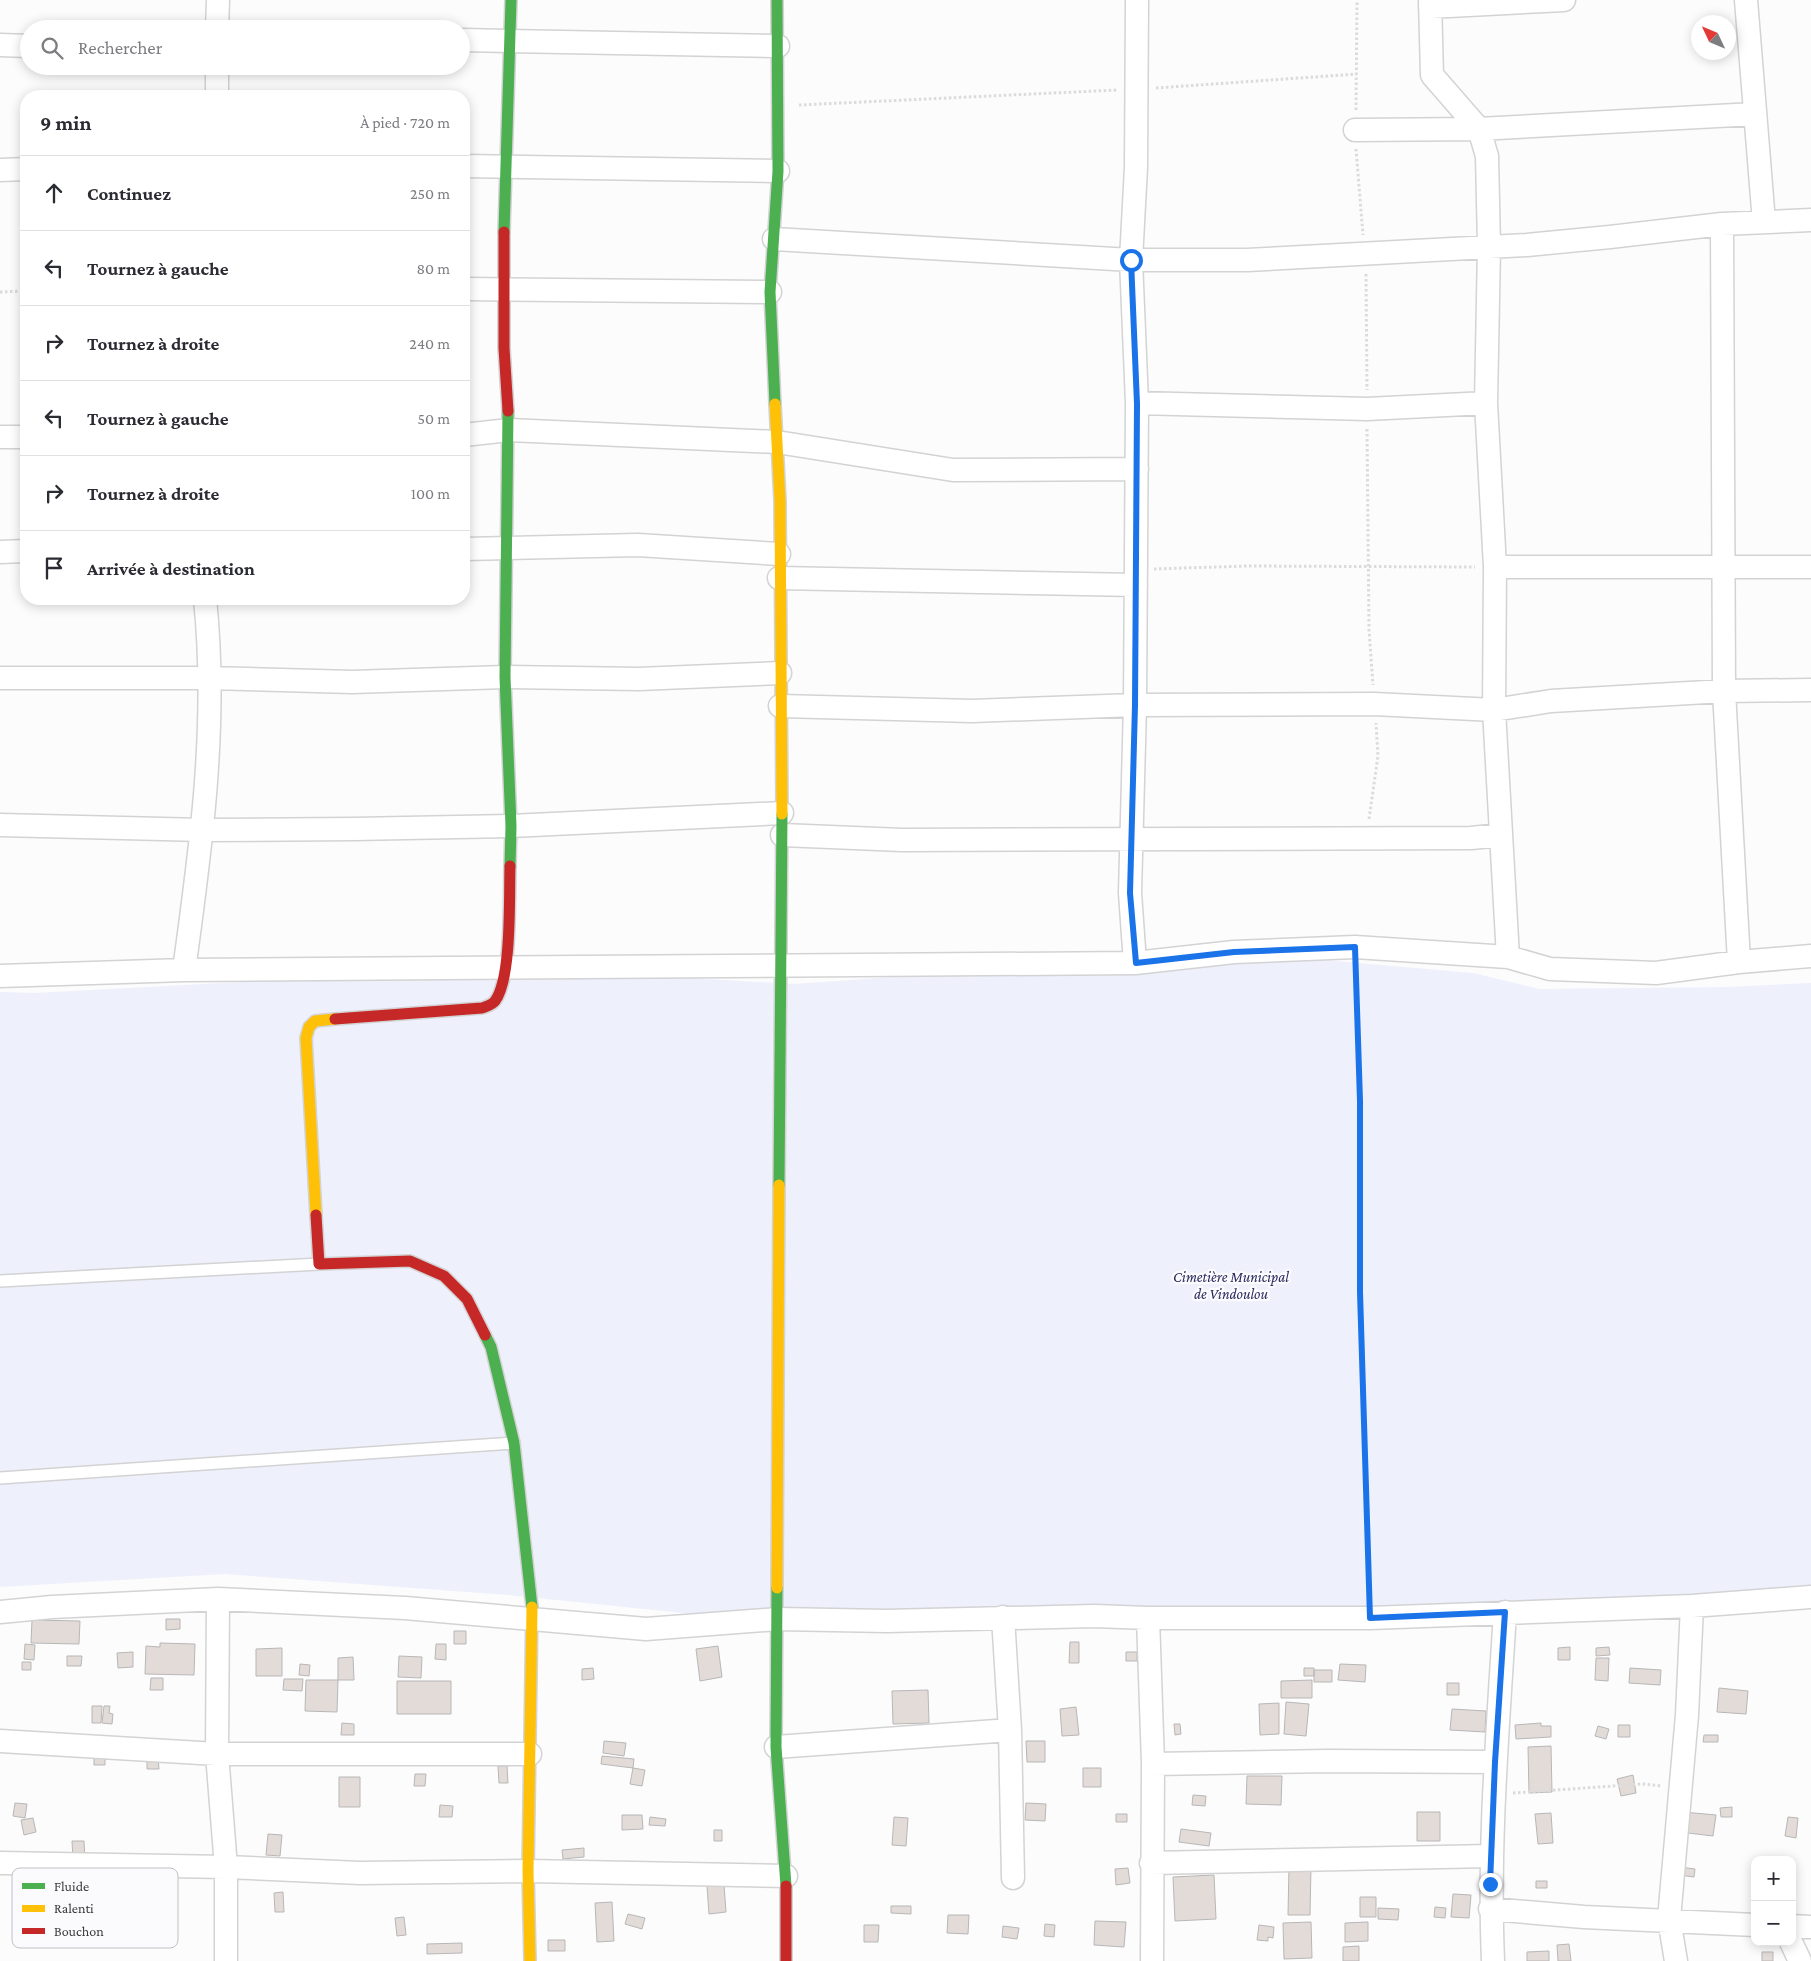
<!DOCTYPE html>
<html lang="fr">
<head>
<meta charset="utf-8">
<style>
	:root { --surface:#fff; --page:#f2f2f3; --text:#2b2b33; --muted:#7c7c81; --line:#e1e1e2 }
	body { margin:0; font-family:"Crimson Pro",serif; background:var(--page); color:var(--text) }
	.controls { position:absolute; right:15px; bottom:15px; display:grid; overflow:hidden; border-radius:10px; box-shadow:0 2px 12px #0003 }
	.controls button { width:45px; height:45px; display:grid; place-items:center; padding:0; border:0; border-bottom:1px solid var(--line); background:var(--surface); color:var(--text); font:25px sans-serif }
	.compass { position:absolute; left:1691px; top:15px; width:45px; height:45px; border-radius:50%; background:var(--surface); box-shadow:0 2px 12px #0003; rotate:314deg }
	.stop { position:absolute; width:15px; height:15px; margin:-11px; border:4px solid #1a73e8; border-radius:50%; background:#fff }
	.stop.end { background:#1a73e8; border-color:#fff; box-shadow:0 1px 5px #0008 }
	.list { margin:0; padding:0; list-style:none }
	h2 { display:flex; justify-content:space-between; align-items:center; height:65px; margin:0; padding:0 20px; font-size:21px }
	h2 small { font-size:16px; font-weight:400; color:var(--muted) }
	.list li { display:grid; grid-template-columns:32px 1fr auto; gap:15px; align-items:center; box-sizing:border-box; height:75px; padding:0 20px; border-top:1px solid var(--line) }
	.list b { display:block; font-size:19px; white-space:nowrap }
	.list em { font-size:16px; font-style:normal; color:var(--muted) }
	.icon { flex:none; width:28px; height:28px; fill:none; stroke:currentColor; stroke-width:2; stroke-linecap:round; stroke-linejoin:round }
	.map { position:relative; flex:none; width:1811px; height:1961px; overflow:hidden }
	.search { position:absolute; background:var(--surface); box-shadow:0 2px 12px #0003; left:20px; top:20px; width:450px; height:55px; display:flex; align-items:center; gap:12px; box-sizing:border-box; padding:0 18px; border-radius:28px; color:var(--muted); font-size:19px }
	.panel { position:absolute; background:var(--surface); box-shadow:0 2px 12px #0003; left:20px; top:90px; width:450px; height:515px; border-radius:20px }
	.map>svg:first-child { display:block }
	.green { fill:#eef0fc }
	.building { fill:#e3dbd8; stroke:#b8b7b7 }
	.lines { fill:none; stroke-linecap:round; stroke-linejoin:round }
	.lane-casing { stroke:#d3d3d4; stroke-width:14 }
	.street-casing { stroke:#d3d3d4; stroke-width:25 }
	.fast-casing { stroke:#d3d3d4; stroke-width:14 }
	.slow-casing { stroke:#d3d3d4; stroke-width:14 }
	.jam-casing { stroke:#d3d3d4; stroke-width:14 }
	.path { stroke:#dbdbdc; stroke-width:3; stroke-dasharray:2.5 2.5; stroke-linecap:butt }
	.lane { stroke:#fff; stroke-width:11 }
	.street { stroke:#fff; stroke-width:22 }
	.fast { stroke:#4caf50; stroke-width:11 }
	.slow { stroke:#ffc107; stroke-width:11 }
	.jam { stroke:#c62828; stroke-width:11 }
	.route { stroke:#1a73e8; stroke-width:6 }
	.labels { text-anchor:middle; stroke-width:4.5; stroke-linejoin:round; paint-order:stroke }
	.park-label { font-size:15px; font-style:italic; fill:#292b5d; stroke:#fbfbfe }
	.key { fill:#fbfbfe; stroke:#c1c1c4; stroke-width:1 }
	.key-label { font-size:14px; fill:#3a3a3b }
</style>
</head>
<body>
<div class="map">
<svg width="1811" height="1961" viewBox="0 0 1811 1961">
	<rect width="100%" height="100%" fill="#fcfcfd"/>
	<path class="green" d="M1234 952 1473 973 1539 989 1728 987 1811 983V1596L1370 1618 761 1621 508 1595 225 1574 0 1587V992L34 993 506 968 795 984Z"/>
	<path class="building" d="M166 1619H180V1629L166 1630Z
		M32 1620 80 1621 79 1644 31 1643Z
		M454 1631H466V1644H454Z
		M1070 1642H1079V1663H1069Z
		M160 1643 195 1644 194 1675 145 1674 146 1646 160 1647Z
		M25 1644 35 1645 34 1660 24 1659Z
		M436 1644H446V1660L435 1659Z
		M718 1646 722 1677 700 1681 696 1649Z
		M1570 1647V1660H1558V1648Z
		M1609 1647 1610 1655 1596 1656V1648Z
		M282 1648V1676H256V1649Z
		M133 1652V1667L118 1668 117 1653Z
		M1126 1652H1137V1661H1126Z
		M67 1656H82L81 1666H67Z
		M399 1656 422 1657 421 1678 398 1677Z
		M353 1657 354 1680H338V1658Z
		M1596 1658H1609L1608 1681 1595 1680Z
		M22 1662H31V1670H22Z
		M300 1664 310 1665 309 1676 299 1675Z
		M1340 1664 1366 1665 1365 1682 1338 1680Z
		M593 1668 594 1679 582 1680V1669Z
		M1304 1668H1314V1676H1304Z
		M1630 1668 1661 1670 1660 1685 1629 1683Z
		M1314 1670H1332V1682H1314Z
		M151 1678H163V1690H150Z
		M284 1679H303L302 1691 283 1690Z
		M306 1680H338L337 1712 305 1711Z
		M1312 1680V1698H1281V1681Z
		M397 1681H451V1714H397Z
		M1447 1683H1459V1695H1447Z
		M1719 1688 1748 1691 1746 1714 1717 1712Z
		M928 1690 929 1723 893 1724 892 1691Z
		M1286 1702 1309 1704 1306 1736 1284 1734Z
		M1279 1703V1734L1260 1735 1259 1704Z
		M92 1706H102L101 1723H92Z
		M104 1706H110L109 1713 113 1714 112 1724 102 1723Z
		M1076 1707 1079 1735 1062 1736 1060 1709Z
		M1452 1709 1486 1711 1485 1732 1450 1730Z
		M342 1723 354 1724V1735H341Z
		M1541 1723V1726H1551V1737L1516 1739 1515 1725Z
		M1174 1724H1180L1181 1734 1175 1735Z
		M1618 1725H1630V1737H1618Z
		M1598 1726 1609 1729 1606 1739 1595 1736Z
		M1704 1735H1718V1742H1703Z
		M604 1741 626 1743 624 1756 603 1753Z
		M1026 1741H1045V1762H1027Z
		M1551 1746 1552 1792 1529 1793 1528 1747Z
		M94 1754H105V1765H94Z
		M158 1756 159 1769H147V1757Z
		M602 1756 634 1759 633 1768 601 1764Z
		M498 1766H507L508 1783H499Z
		M633 1768 645 1770 642 1786 630 1784Z
		M1083 1768H1101V1787H1083Z
		M415 1774H426L425 1786H414Z
		M1633 1775 1636 1793 1621 1796 1617 1779Z
		M1247 1776H1282L1281 1805 1246 1804Z
		M339 1777H360V1807H339Z
		M1193 1795 1206 1796 1205 1806 1192 1805Z
		M15 1803 27 1804 25 1818 13 1816Z
		M1026 1803 1046 1804 1045 1821 1025 1820Z
		M440 1805 453 1806 452 1817H439Z
		M1732 1807V1817H1721L1720 1808Z
		M1417 1812H1440V1841H1417Z
		M1683 1812 1716 1815 1713 1836 1680 1832Z
		M1551 1813 1553 1843 1538 1844 1535 1814Z
		M1116 1814H1127V1822H1116Z
		M622 1815H642L643 1829 622 1830Z
		M650 1817 666 1819 665 1826 649 1825Z
		M894 1817 908 1818 906 1846 892 1845Z
		M1788 1817 1798 1818 1796 1838 1785 1836Z
		M33 1818 36 1832 24 1835 21 1820Z
		M1181 1829 1211 1833 1209 1846 1179 1842Z
		M714 1830H722V1841H714Z
		M268 1834 282 1835 280 1856 266 1855Z
		M72 1841H84L85 1859H73Z
		M584 1848V1857L563 1859 562 1850Z
		M1289 1866H1311L1310 1915H1288Z
		M1680 1867 1695 1869 1694 1877 1679 1875Z
		M1128 1868 1130 1883 1116 1885 1115 1869Z
		M1214 1875 1216 1919 1175 1921 1173 1877Z
		M1536 1881H1547V1888H1536Z
		M724 1885 726 1912 709 1914 707 1886Z
		M283 1892 284 1912H275L274 1893Z
		M1453 1894 1471 1895 1469 1918 1451 1917Z
		M1360 1897H1376V1917H1360Z
		M612 1902 614 1941 597 1942 595 1903Z
		M891 1906H911V1914L891 1913Z
		M1435 1907 1446 1908 1445 1918 1434 1917Z
		M1378 1908 1399 1909 1398 1920 1378 1919Z
		M628 1914 645 1918 642 1929 625 1924Z
		M948 1915H969L968 1934 947 1933Z
		M404 1917 406 1935 397 1936 395 1918Z
		M1095 1921 1126 1922 1124 1947 1094 1945Z
		M1311 1922 1312 1958 1284 1959 1283 1923Z
		M1368 1922V1941L1345 1942V1923Z
		M1045 1924 1055 1925 1054 1937 1044 1936Z
		M864 1925H879L878 1942H864Z
		M1259 1925 1274 1927 1273 1938 1268 1937V1941L1257 1940Z
		M1003 1926 1019 1928 1017 1939 1002 1937Z
		M548 1940H565V1951H548Z
		M462 1943V1953L427 1954V1944Z
		M1569 1944 1571 1961H1558L1557 1945Z
		M1359 1946V1961H1343V1947Z
		M1549 1951V1961H1527V1952Z
		M1762 1952H1773V1961H1762Z"/>
	<g class="lines">
		<g class="lane-casing">
			<path id="lane" d="M0 1281 319 1264
				M0 1478 514 1443"/>
		</g>
		<g class="street-casing">
			<path id="street" d="M1430 0 1432 75 1479 129 1487 156 1489 247 1486 403 1495 567 1494 710 1508 957
				M1746 0 1764 222
				M1430 7 1564 0
				M217 29 218 0
				M461 40 778 46
				M0 45 29 46
				M217 66V96
				M1355 130 1479 129 1754 114
				M464 166 778 171
				M0 170 26 169
				M1722 224 1724 691 1739 962
				M774 239 1131 260H1247L1527 245 1610 237 1722 224 1811 220
				M464 289 770 292
				M1137 403 1367 409 1486 403
				M464 435 509 430 777 442 953 470 1137 469
				M0 437H26
				M464 549 638 545 779 554
				M0 552 26 551
				M1495 567H1811
				M779 578 1136 585
				M0 678H210L352 682 505 677 639 679 780 673
				M780 706 972 711 1135 705 1374 704 1494 710 1551 701 1724 691 1811 690
				M0 825 203 830 354 829 511 826 782 813
				M782 835 902 840 1471 838 1501 835
				M1135 963 1130 893 1135 705 1137 403 1131 260 1136 167 1137 0
				M184 970C201 847 218 724 205 599
				M0 976 184 970 1135 963 1234 952 1355 947 1508 957 1550 969 1656 973 1739 962 1811 956
				M218 1599 217 1754 226 1867V1961
				M0 1612 52 1607 218 1599 405 1608 646 1629 778 1619 887 1621 1094 1616 1148 1618H1370L1692 1606 1811 1597
				M1003 1617 1010 1730 1013 1878
				M1148 1618 1153 1764 1152 1961
				M0 1741 217 1754H530
				M776 1747 1010 1730
				M1153 1764 1328 1761 1495 1762
				M0 1863 226 1867 360 1873 528 1871 786 1876
				M1151 1863 1491 1856
				M1490 1909 1584 1917 1755 1925
				M1792 1926 1811 1927
				M1791 1942 1800 1961
				M1493 1961C1488 1844 1498 1728 1505 1612
				M1676 1961 1669 1919 1687 1715 1692 1606"/>
		</g>
		<g class="fast-casing">
			<path id="fast" d="M504 232 511 0
				M775 404 770 292 778 171 777 0
				M508 411 505 677 511 826 510 866
				M779 1185 782 814
				M485 1335 491 1347 514 1443 532 1607
				M777 1588 776 1747 786 1886"/>
		</g>
		<g class="slow-casing">
			<path id="slow" d="M775 404 780 501 782 814
				M316 1215 306 1038 309 1027 315 1021 335 1019
				M777 1588 779 1185
				M530 1961 528 1871 532 1607"/>
		</g>
		<g class="jam-casing">
			<path id="jam" d="M504 232V348L508 411
				M335 1019 482 1008C487 1006 492 1005 495 1001 512 979 509 896 510 866
				M316 1215 319 1264 410 1261 444 1276 467 1299 485 1335
				M786 1886V1961"/>
		</g>
		<path class="path" d="M1156 88 1357 74
			M799 105 1117 90
			M1356 110 1357 0
			M1356 149 1363 235
			M1366 274 1367 390
			M0 292 26 291
			M1367 429 1369 630 1373 685
			M1154 569 1246 566 1475 567
			M1369 819 1378 756 1376 723
			M1355 965 1360 1101V1293L1370 1599
			M1513 1793 1642 1784 1662 1786"/>
		<use href="#lane" class="lane"/>
		<use href="#street" class="street"/>
		<use href="#fast" class="fast"/>
		<use href="#slow" class="slow"/>
		<use href="#jam" class="jam"/>
	</g>
	<g class="lines">
		<path class="route" d="M1131 260 1137 404 1135 705 1130 893 1136 963 1234 952 1355 947 1360 1101V1292L1370 1618 1505 1612 1495 1762 1490 1884"/>
	</g>
	<g class="labels">
		<g class="park-label">
			<text x="1231" y="1282">Cimetière Municipal<tspan x="1231" dy="17">de Vindoulou</tspan></text>
		</g>
	</g>
	<rect x="12" y="1868" width="166" height="80" rx="8" class="key"/>
	<rect x="22" y="1883" width="23" height="6" fill="#4caf50"/>
	<rect x="22" y="1905" width="23" height="7" fill="#ffc107"/>
	<rect x="22" y="1928" width="23" height="6" fill="#c62828"/>
	<g class="key-label">
		<text x="54" y="1891">Fluide</text>
		<text x="54" y="1913">Ralenti</text>
		<text x="54" y="1936">Bouchon</text>
	</g>
</svg>
<div class="controls">
<button>+</button>
<button>−</button>
</div>
<svg class="compass" viewBox="-18 -18 36 36"><path d="M0-13l5 13h-10z" fill="#e53935"/><path d="M0 13l5-13h-10z" fill="#7c7c81"/></svg>
<div class="stop" style="left:1131px;top:260px"></div>
<div class="stop end" style="left:1490px;top:1884px"></div>
<div class="search"><svg class="icon" aria-label="search" viewBox="0 0 24 24"><circle cx="10" cy="10" r="6"/><path d="M15 15l6 6"/></svg>Rechercher</div>
<section class="panel">
<h2>9 min<small>À pied · 720 m</small></h2>
<ul class="list">
<li><svg class="icon" aria-label="ahead" viewBox="0 0 24 24"><path d="M12 20V5M6 11l6-6 6 6"/></svg><div><b>Continuez</b></div><em>250 m</em></li>
<li><svg class="icon" aria-label="left" viewBox="0 0 24 24"><path d="M17 20v-9H6M10 6l-5 5 5 5"/></svg><div><b>Tournez à gauche</b></div><em>80 m</em></li>
<li><svg class="icon" aria-label="right" viewBox="0 0 24 24"><path d="M7 20v-9h11M14 6l5 5-5 5"/></svg><div><b>Tournez à droite</b></div><em>240 m</em></li>
<li><svg class="icon" aria-label="left" viewBox="0 0 24 24"><path d="M17 20v-9H6M10 6l-5 5 5 5"/></svg><div><b>Tournez à gauche</b></div><em>50 m</em></li>
<li><svg class="icon" aria-label="right" viewBox="0 0 24 24"><path d="M7 20v-9h11M14 6l5 5-5 5"/></svg><div><b>Tournez à droite</b></div><em>100 m</em></li>
<li><svg class="icon" aria-label="arrive" viewBox="0 0 24 24"><path d="M6 21V4h12l-3 4 3 4H6"/></svg><div><b>Arrivée à destination</b></div></li>
</ul>
</section>
</div>
</body>
</html>
